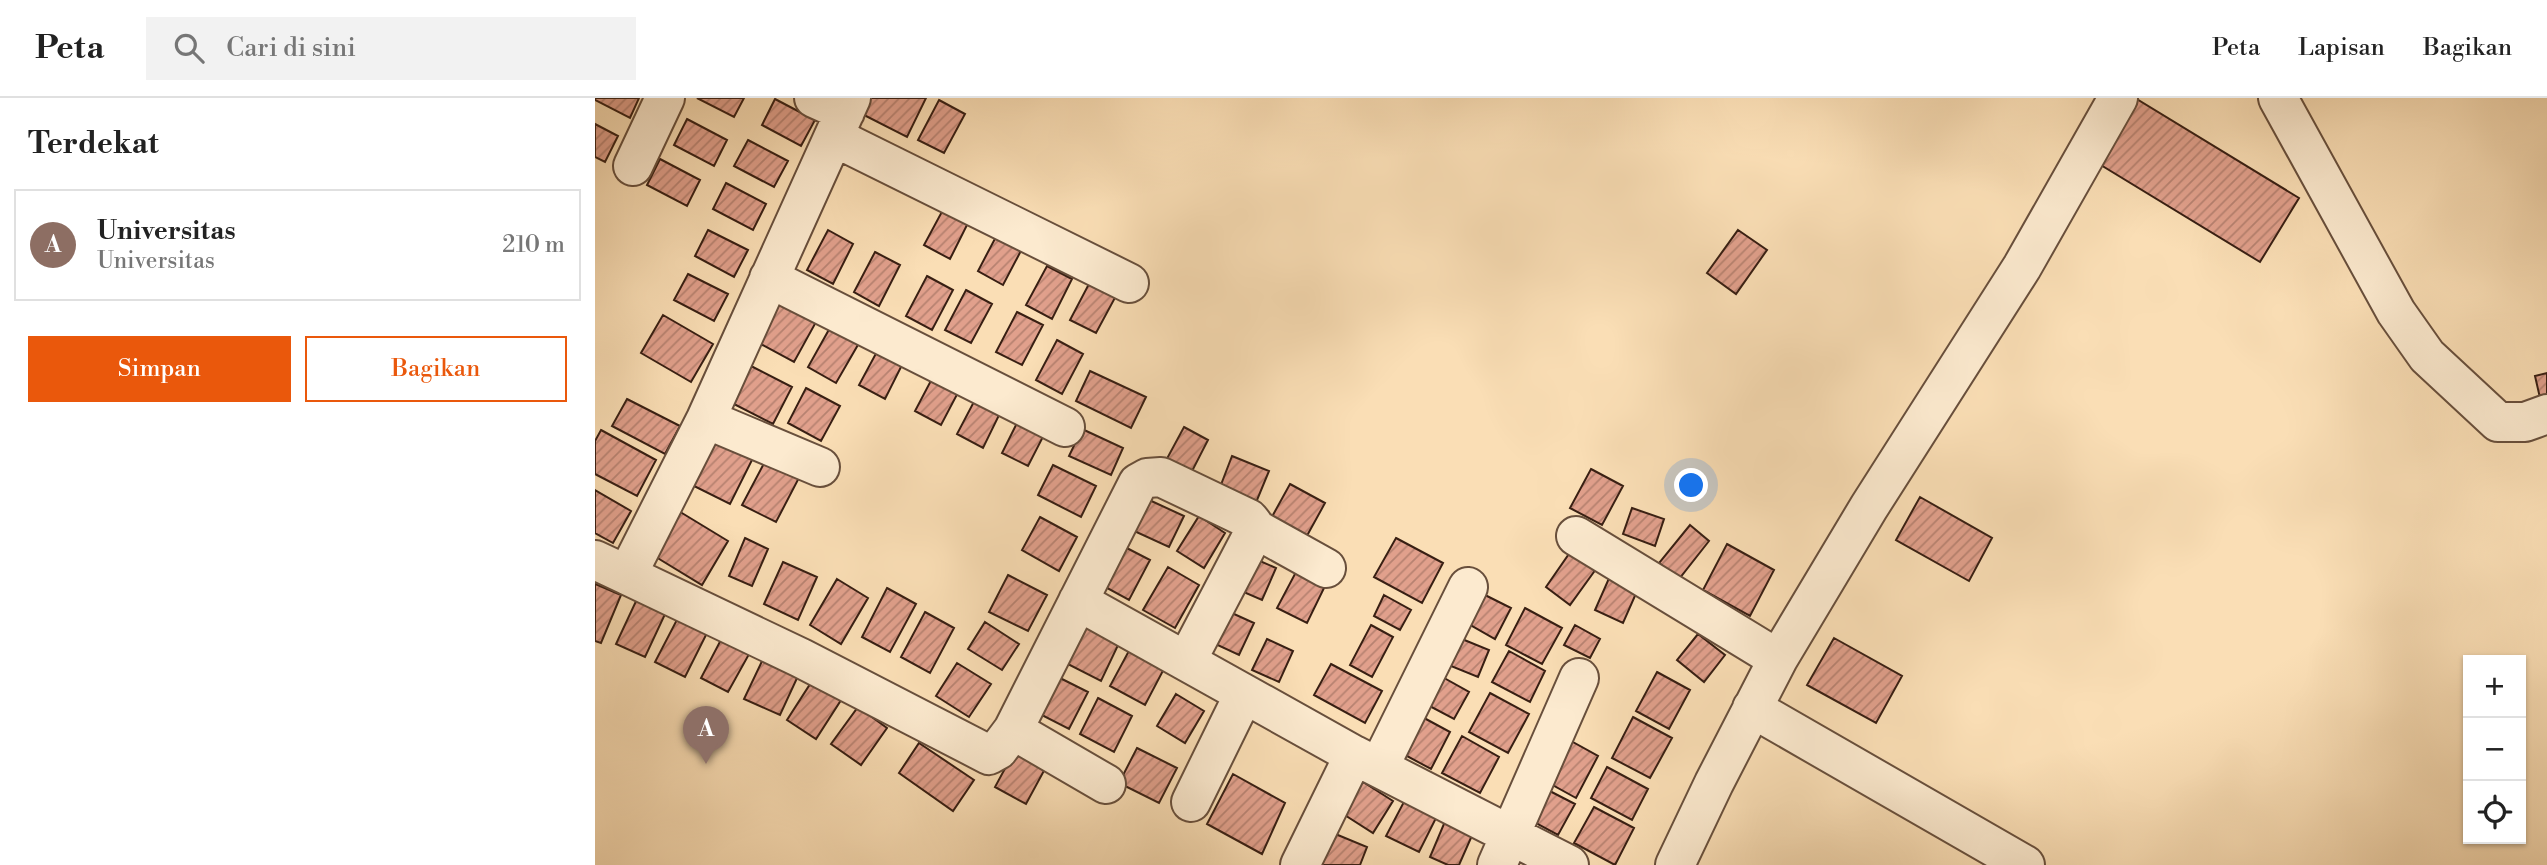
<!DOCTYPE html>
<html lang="id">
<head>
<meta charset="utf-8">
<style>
	:root { --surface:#fff; --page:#f2f2f2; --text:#222; --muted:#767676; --line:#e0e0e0; --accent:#ea580c }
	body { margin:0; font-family:"Libre Bodoni",serif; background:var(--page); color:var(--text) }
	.controls { position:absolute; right:21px; bottom:21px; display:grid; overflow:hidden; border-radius:0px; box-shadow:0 2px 5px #0004 }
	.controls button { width:63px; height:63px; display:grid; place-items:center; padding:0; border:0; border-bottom:2px solid var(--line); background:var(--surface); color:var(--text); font:35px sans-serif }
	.you { position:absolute; left:1097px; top:388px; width:24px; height:24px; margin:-18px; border:5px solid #fff; border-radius:50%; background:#1a73e8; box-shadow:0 0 0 10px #1a73e833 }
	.badge { display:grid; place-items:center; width:46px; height:46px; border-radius:50%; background:var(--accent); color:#fff; font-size:23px; font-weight:700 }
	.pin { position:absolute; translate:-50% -58px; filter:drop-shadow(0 2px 4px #0008) }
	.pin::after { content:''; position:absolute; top:37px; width:24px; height:21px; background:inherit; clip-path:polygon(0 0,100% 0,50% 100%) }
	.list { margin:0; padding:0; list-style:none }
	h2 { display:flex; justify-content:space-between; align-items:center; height:91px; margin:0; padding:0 28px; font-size:30px }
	h2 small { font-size:23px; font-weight:400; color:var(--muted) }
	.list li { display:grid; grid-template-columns:46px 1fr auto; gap:21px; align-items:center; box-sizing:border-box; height:112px; margin:0 14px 14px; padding:0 14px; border:2px solid var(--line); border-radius:0px }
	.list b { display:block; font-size:26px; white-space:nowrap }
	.list p { margin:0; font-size:23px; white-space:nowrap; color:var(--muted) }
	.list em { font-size:23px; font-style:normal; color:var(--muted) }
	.actions { display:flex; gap:14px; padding:21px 28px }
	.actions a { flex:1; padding:16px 0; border:2px solid var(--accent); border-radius:0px; text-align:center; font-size:24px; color:var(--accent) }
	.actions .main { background:var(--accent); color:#fff }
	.icon { flex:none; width:38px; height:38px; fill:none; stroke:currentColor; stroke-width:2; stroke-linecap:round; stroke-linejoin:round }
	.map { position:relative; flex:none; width:1952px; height:767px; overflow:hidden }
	header { display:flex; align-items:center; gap:42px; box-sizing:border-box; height:98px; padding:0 35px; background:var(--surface); border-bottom:2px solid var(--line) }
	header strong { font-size:33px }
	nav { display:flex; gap:38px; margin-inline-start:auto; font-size:24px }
	.search { width:490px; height:63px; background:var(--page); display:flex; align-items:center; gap:18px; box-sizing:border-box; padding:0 24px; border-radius:0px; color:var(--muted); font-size:26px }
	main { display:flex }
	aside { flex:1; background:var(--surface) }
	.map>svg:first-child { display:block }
	.building { fill:url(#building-hatch); stroke:#381f13; stroke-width:2 }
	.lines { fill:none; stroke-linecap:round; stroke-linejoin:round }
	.minor-casing { stroke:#684f3c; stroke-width:42 }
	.minor { stroke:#fceacf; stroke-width:38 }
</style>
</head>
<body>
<header>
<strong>Peta</strong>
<div class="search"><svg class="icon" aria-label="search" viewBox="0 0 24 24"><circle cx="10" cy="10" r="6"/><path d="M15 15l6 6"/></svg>Cari di sini</div>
<nav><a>Peta</a><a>Lapisan</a><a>Bagikan</a></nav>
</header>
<main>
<aside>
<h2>Terdekat<small></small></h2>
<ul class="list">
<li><span class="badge" style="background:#8d6e63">A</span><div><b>Universitas</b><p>Universitas</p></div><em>210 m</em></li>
</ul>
<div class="actions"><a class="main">Simpan</a><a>Bagikan</a></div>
</aside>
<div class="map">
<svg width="1952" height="767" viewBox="0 0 1952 767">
	<defs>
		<pattern id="building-hatch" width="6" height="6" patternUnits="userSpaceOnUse" patternTransform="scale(1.75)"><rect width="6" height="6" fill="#e1a08c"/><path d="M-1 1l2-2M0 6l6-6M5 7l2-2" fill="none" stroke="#b78271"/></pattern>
	</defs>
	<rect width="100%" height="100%" fill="#fadeb5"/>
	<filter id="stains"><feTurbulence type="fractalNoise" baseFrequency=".00286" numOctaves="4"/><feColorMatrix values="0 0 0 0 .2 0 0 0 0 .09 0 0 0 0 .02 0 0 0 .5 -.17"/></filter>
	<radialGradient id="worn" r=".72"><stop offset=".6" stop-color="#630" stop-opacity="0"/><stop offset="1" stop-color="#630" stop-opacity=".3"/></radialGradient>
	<path class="building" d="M0 0H44L35 20 0 2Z
		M102 0H149L139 19Z
		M275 0H331L312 39 267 16Z
		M1540 0 1704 100 1665 164 1496 61Z
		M180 1 220 22 206 48 167 27Z
		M344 2 370 16 349 55 323 42Z
		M92 21 132 42 119 68 79 47Z
		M0 26 23 38 10 64 0 59Z
		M153 42 193 63 179 89 139 68Z
		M65 61 105 82 92 108 52 87Z
		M131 85 171 106 158 132 118 111Z
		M350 108 375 121 355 161 329 147Z
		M113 132 153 152 139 179 100 158Z
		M233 132 258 146 238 186 212 172Z
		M1143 132 1172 152 1141 196 1112 175Z
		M404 133 429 147 408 187 383 173Z
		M280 154 305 167 284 208 259 194Z
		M452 168 477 181 457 221 431 207Z
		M93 176 133 196 119 223 79 202Z
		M332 178 358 192 337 232 311 218Z
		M496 182 522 196 501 235 475 222Z
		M371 192 397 206 376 245 350 232Z
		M184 203 221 224 199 264 162 244Z
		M422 214 448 227 427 267 401 254Z
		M68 217 118 246 96 284 46 255Z
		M236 228 264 245 241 285 213 269Z
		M462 242 488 256 467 296 441 282Z
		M285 248 310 261 290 301 264 287Z
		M154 267 197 289 178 326 135 304Z
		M341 273 367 287 346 327 320 313Z
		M495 273 551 299 536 330 481 303Z
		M1952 275V312L1948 313 1940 278Z
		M211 290 245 308 226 343 193 325Z
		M383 296 408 309 388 350 362 336Z
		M32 301 85 328 70 356 17 328Z
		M427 315 453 329 433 368 407 355Z
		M589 329 613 342 593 381 568 368Z
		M487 331 528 350 516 377 474 358Z
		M6 332 61 362 42 398 0 376V343Z
		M121 339 159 358 135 406 97 387Z
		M174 356 207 374 181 424 147 407Z
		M637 358 674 373 660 407 624 392Z
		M458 367 501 388 486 419 443 397Z
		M996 371 1028 388 1007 427 975 410Z
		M695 386 730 405 708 445 673 426Z
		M0 392 36 413 18 445 0 435Z
		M1325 399 1397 440 1374 483 1301 442Z
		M552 401 589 418 574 449 537 432Z
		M1037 410 1069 421 1060 448 1028 436Z
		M82 412 133 443 107 487 56 456Z
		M604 418 630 435 609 470 582 453Z
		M445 419 482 439 464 473 427 452Z
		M1095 427 1114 443 1084 481 1064 465Z
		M150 440 173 451 157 488 134 478Z
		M801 440 848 465 827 505 779 479Z
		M524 446 555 462 534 502 503 485Z
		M1132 446 1179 472 1155 518 1108 492Z
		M976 453 1001 471 975 507 951 489Z
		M658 460 681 470 667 502 644 492Z
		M188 464 222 479 203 522 169 506Z
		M573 469 604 487 580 530 548 512Z
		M701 474 730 488 712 525 682 510Z
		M413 477 452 497 433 533 394 514Z
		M1015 478 1043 491 1028 525 1000 512Z
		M242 481 273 500 246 546 215 527Z
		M0 486 26 497 6 545 0 543Z
		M292 490 321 506 295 554 267 539Z
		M888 496 916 510 900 541 872 525Z
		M789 497 816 512 805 532 779 518Z
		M42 501 71 514 50 559 21 546Z
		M930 510 967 530 947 566 911 547Z
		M628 511 659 525 644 557 614 543Z
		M87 512 116 527 90 579 60 564Z
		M330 514 359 530 335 575 306 559Z
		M482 522 525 543 506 583 463 561Z
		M390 524 424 546 407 572 373 551Z
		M776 527 798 539 777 579 755 567Z
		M980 527 1005 541 995 560 969 547Z
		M130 534 158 549 133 594 106 580Z
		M1103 536 1130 557 1109 584 1082 562Z
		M862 539 894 552 883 579 851 566Z
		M1239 540 1307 578 1281 625 1212 587Z
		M672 541 698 553 684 584 657 572Z
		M536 549 571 567 550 607 515 588Z
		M914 553 950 573 935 604 897 584Z
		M168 561 203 578 185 617 149 601Z
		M362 565 396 586 374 619 341 598Z
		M736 566 787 593 770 625 719 597Z
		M1062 574 1095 592 1074 631 1041 613Z
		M455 575 493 594 474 631 437 612Z
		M842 576 874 594 859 621 827 604Z
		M219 580 248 599 221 641 192 622Z
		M895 595 934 616 913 655 874 634Z
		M581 596 609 613 590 645 562 628Z
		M503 600 537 618 519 654 485 636Z
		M263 609 292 630 266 667 236 646Z
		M818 614 855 634 836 671 799 651Z
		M1038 619 1077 640 1055 680 1017 660Z
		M867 638 904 659 885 695 847 675Z
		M967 638 1003 658 981 700 945 680Z
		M427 639 458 656 431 706 400 689Z
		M324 645 379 682 358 713 304 675Z
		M542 650 582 670 564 705 524 685Z
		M1012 669 1053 691 1037 722 996 700Z
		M638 676 690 705 667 756 612 726Z
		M765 682 798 703 778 735 745 714Z
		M945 688 980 706 963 737 928 718Z
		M811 700 843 716 824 754 791 738Z
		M999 709 1039 730 1020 767 979 745Z
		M851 721 879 733 864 767H853L835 759Z
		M738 735 772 749 765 767H726Z"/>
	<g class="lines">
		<g class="minor-casing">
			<path id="minor" d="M219 0 250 14
				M256 0 111 321 32 477 206 560 394 657 403 652 418 632 543 385 552 380 566 379 654 421 658 426 657 438 592 562
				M1683 0 1801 214 1832 258 1903 324H1930L1952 316
				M239 39 534 185
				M38 68 70 0
				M174 180 470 329
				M111 321 225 369
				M659 430 731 470
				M981 438 1183 561
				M0 462 32 477
				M483 503 759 657 974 767
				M1157 610 1430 767
				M418 632 511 686
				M784 669 873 489
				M596 704 649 596
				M705 767 759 657
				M902 767 984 580
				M1080 767 1119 685 1183 561 1274 409 1427 169 1523 0"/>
		</g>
		<use href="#minor" class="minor"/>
	</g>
	<rect width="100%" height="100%" filter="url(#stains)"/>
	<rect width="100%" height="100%" fill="url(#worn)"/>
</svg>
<div class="controls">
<button>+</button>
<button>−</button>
<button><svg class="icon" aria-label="locate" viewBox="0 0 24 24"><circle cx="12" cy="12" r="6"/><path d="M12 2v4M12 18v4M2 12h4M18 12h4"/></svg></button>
</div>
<div class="you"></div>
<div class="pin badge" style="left:111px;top:666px;background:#8d6e63">A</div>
</div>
</main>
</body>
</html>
